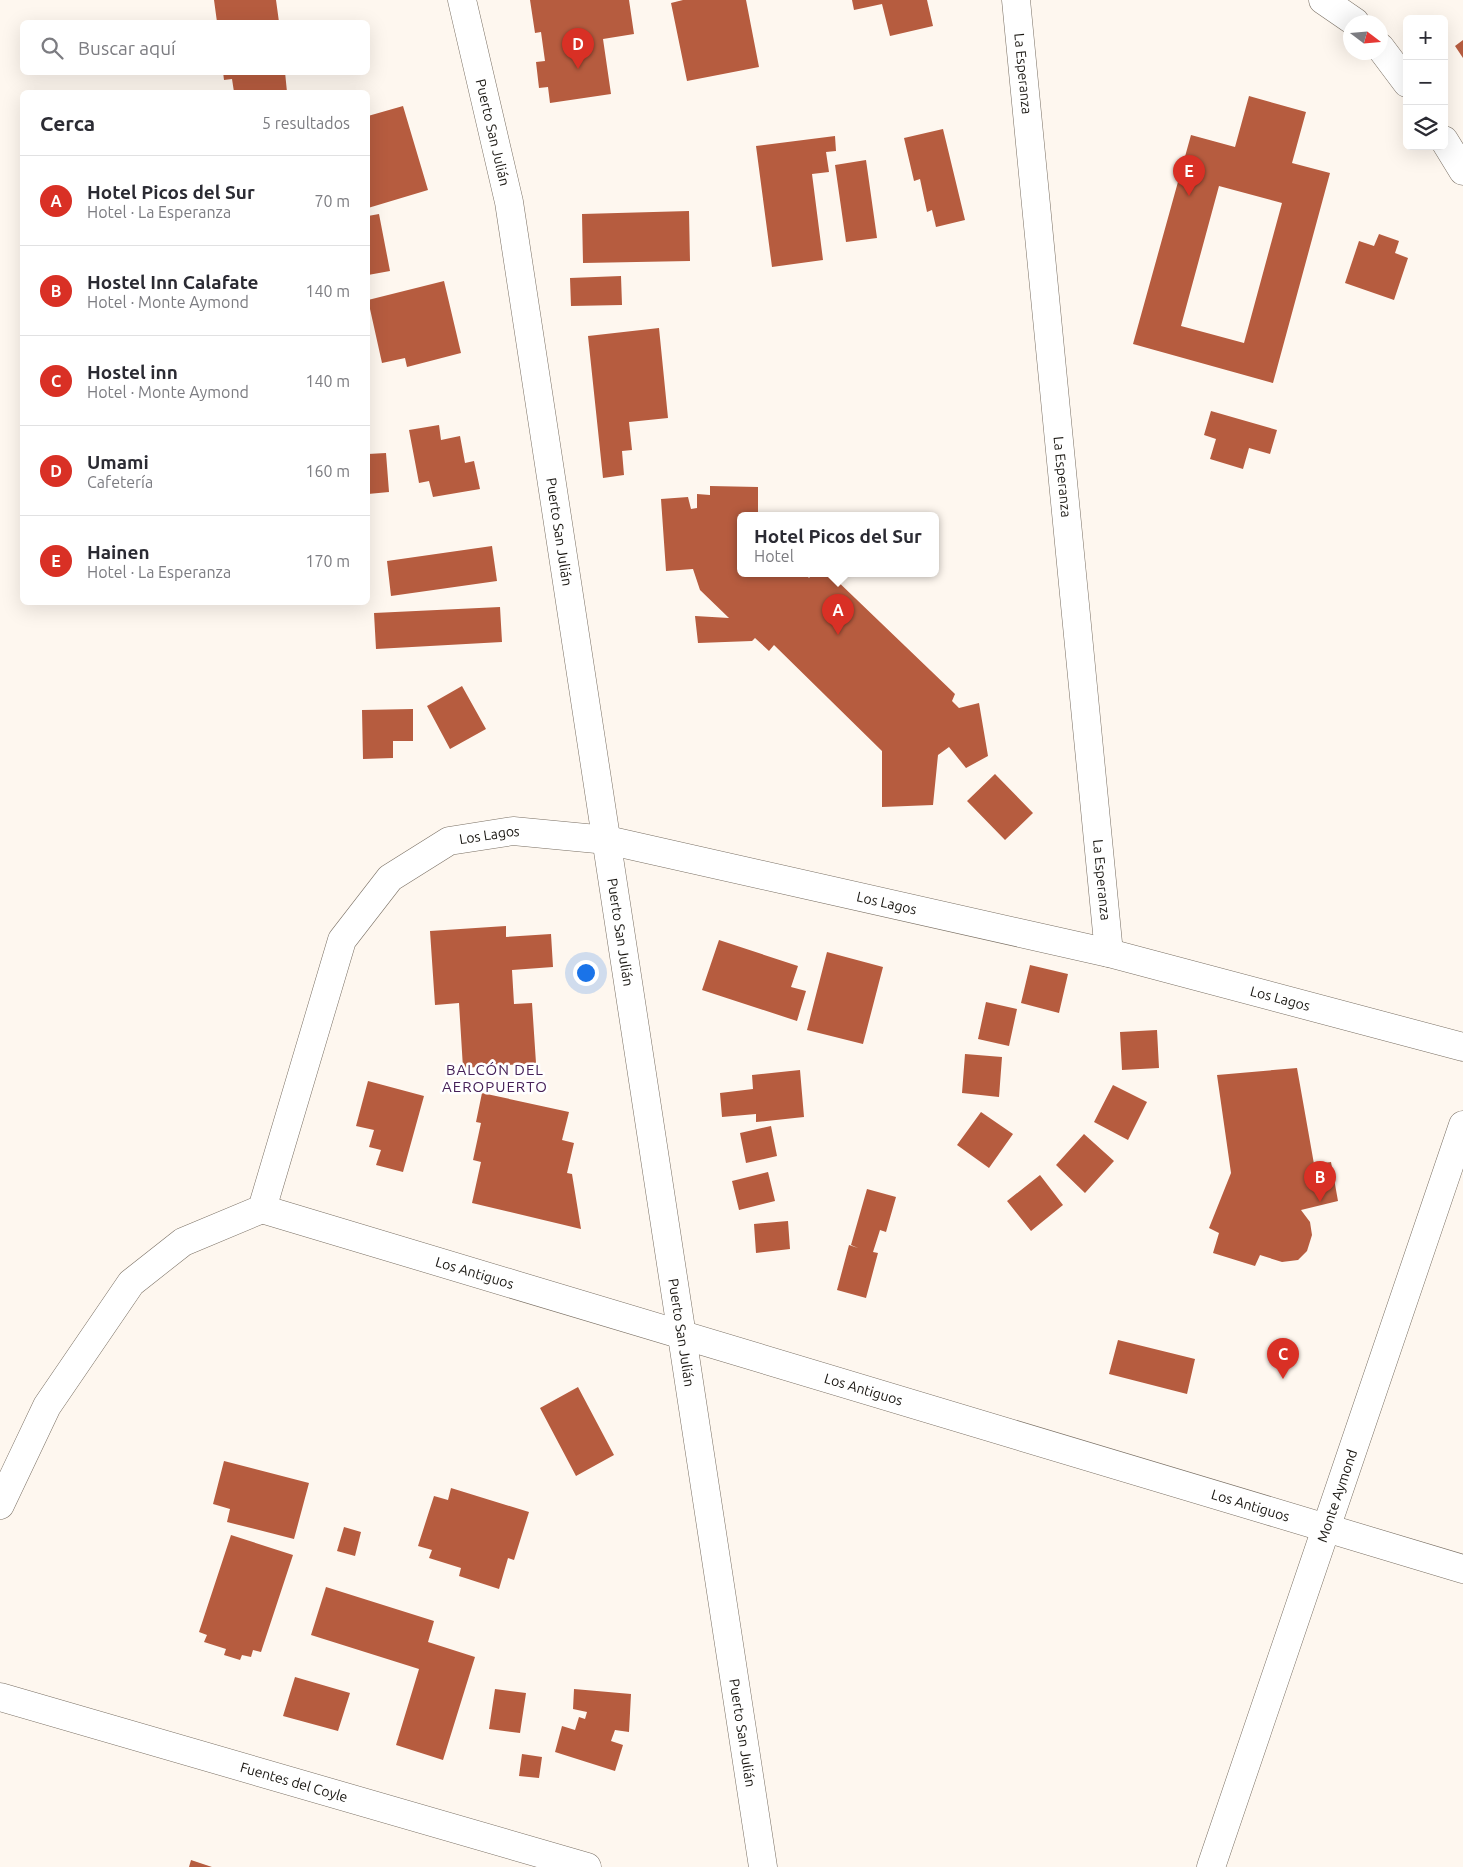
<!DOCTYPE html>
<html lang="es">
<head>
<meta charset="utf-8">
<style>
	:root { --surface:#fff; --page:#f2f2f3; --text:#2b2b33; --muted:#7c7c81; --line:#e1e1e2; --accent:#d93025 }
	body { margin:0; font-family:Ubuntu,sans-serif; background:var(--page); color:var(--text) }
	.controls { position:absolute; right:15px; top:15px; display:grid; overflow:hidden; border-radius:8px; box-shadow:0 5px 20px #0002 }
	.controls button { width:45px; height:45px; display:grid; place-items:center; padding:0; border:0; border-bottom:1px solid var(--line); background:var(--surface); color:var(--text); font:25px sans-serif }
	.compass { position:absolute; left:1343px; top:15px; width:45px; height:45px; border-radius:50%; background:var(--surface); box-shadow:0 5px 20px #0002; rotate:106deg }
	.you { position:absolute; left:585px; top:972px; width:18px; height:18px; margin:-12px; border:4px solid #fff; border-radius:50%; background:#1a73e8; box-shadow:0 0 0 8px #1a73e833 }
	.badge { display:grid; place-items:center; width:32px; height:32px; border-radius:50%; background:var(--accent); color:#fff; font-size:16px; font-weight:700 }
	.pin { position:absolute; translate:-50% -41px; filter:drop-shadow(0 1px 2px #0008) }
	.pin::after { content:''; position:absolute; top:26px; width:18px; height:15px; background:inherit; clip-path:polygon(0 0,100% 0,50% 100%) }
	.popup { position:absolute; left:737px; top:512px; width:202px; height:65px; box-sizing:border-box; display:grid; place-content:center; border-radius:8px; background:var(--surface); filter:drop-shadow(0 1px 4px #0005); font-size:16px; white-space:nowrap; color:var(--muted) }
	.popup b { font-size:19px; color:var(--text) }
	.popup::after { content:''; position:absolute; left:50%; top:100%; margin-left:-10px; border:10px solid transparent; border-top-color:var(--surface) }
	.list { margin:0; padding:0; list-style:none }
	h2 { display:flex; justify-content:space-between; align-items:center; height:65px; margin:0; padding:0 20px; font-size:21px }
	h2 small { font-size:16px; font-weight:400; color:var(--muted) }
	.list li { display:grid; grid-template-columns:32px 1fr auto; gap:15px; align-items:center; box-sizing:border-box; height:90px; padding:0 20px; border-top:1px solid var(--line) }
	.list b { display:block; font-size:19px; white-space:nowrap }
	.list p { margin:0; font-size:16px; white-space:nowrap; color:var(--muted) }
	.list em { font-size:16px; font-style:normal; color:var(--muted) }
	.icon { flex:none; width:28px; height:28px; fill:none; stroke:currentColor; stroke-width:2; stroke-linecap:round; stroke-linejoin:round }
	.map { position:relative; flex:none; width:1463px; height:1867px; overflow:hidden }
	.search { position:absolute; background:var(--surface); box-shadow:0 5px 20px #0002; left:20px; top:20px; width:350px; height:55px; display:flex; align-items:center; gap:12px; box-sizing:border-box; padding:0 18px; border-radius:8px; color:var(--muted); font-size:19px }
	.panel { position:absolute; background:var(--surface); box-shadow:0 5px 20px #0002; left:20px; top:90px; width:350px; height:515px; border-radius:8px }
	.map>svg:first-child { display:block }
	.building { fill:#b65c3f; fill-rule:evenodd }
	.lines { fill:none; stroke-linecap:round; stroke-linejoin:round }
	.minor-casing { stroke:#796f63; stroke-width:29 }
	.minor { stroke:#fff; stroke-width:28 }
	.labels { text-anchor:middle; stroke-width:5; stroke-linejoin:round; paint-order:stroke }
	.street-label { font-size:14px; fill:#191611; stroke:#fff }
	.neighbourhood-label { font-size:15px; letter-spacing:1px; fill:#462158; stroke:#fff }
</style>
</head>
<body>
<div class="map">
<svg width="1463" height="1867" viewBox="0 0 1463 1867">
	<rect width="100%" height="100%" fill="#fef7ef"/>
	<path class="building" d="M214 0H276L279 22H217Z
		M530 0H629L634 34 603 39 611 94 550 103 548 87 539 88 536 62 545 61 541 32 535 33Z
		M683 0H746L759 67 687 81 671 3Z
		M852 0H927L933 26 890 36 882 4 854 10Z
		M1463 40V58L1455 46Z
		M223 72H285L287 92H234L232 79 224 80Z
		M1249 96 1306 112 1292 163 1330 173 1273 383 1133 344 1191 135 1235 147ZM1219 186 1282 203 1244 343 1181 326Z
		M403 106 428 190 368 208V116Z
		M943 129 965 220 936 227 932 210 927 212 920 179 914 181 904 138Z
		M835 136 836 151 826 152 829 172 812 174 823 260 772 267 756 146Z
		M866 160 877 238 846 242 835 165Z
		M689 211 690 261 583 263 582 214Z
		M379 214 390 271 368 275V216Z
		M1379 234 1399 241 1395 253 1408 258 1394 300 1345 283 1359 241 1374 246Z
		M621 276 622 305 571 306 570 278Z
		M444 281 461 353 407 367 405 358 382 363 368 300Z
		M659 328 668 418 629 422 632 450 622 451 624 475 603 478 588 336Z
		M1211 411 1277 430 1270 454 1249 448 1243 469 1210 459 1216 439 1204 435Z
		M439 425 441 440 460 436 465 463 474 461 480 489 433 497 429 481 419 483 409 430Z
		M386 453 389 492 368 494V454Z
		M710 486 758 487V516H740V574H805L809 578 813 574H830L955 694 952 701 959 708 979 703 988 756 966 768 949 747 938 755 933 805 882 807V751L774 645 769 651 755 638 752 641 698 643 695 616 729 618 700 590 693 569 666 571 661 499 688 497 691 509 697 508V494L710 495Z
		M492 546 497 581 391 596 387 561Z
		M500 607 502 642 376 649 374 613Z
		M462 686 486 729 450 749 427 706Z
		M413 709V741H393V758L363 759 362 710Z
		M995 774 1033 813 1005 840 967 801Z
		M506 926V937L551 934 553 967 512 970 514 1004 532 1003 536 1063 463 1068 459 1003 435 1005 430 931Z
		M719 940 798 966 791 987 806 991 797 1021 702 990Z
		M827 952 883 967 863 1044 807 1030Z
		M1030 965 1068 974 1059 1013 1021 1003Z
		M986 1002 1017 1009 1009 1046 978 1039Z
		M1157 1030 1159 1068 1122 1070 1120 1032Z
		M965 1054 1002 1057 999 1097 962 1093Z
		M1297 1068 1314 1164 1331 1162 1338 1201 1301 1210 1310 1222 1312 1235 1307 1251 1298 1260 1282 1262 1260 1255 1255 1266 1213 1253 1219 1233 1209 1228 1231 1173 1217 1075Z
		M800 1070 804 1117 756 1122V1114L722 1117 720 1093 753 1089 752 1075Z
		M368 1081 424 1096 403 1172 376 1165 381 1150 369 1147 374 1130 356 1126Z
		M1113 1085 1147 1102 1128 1140 1094 1122Z
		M482 1093 569 1112 562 1140 574 1143 567 1173 572 1174 581 1229 472 1203 481 1162 473 1160 481 1123 476 1122Z
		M981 1112 1013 1134 989 1168 957 1145Z
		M771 1126 777 1156 746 1163 740 1133Z
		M1084 1134 1114 1161 1085 1193 1056 1165Z
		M768 1172 775 1201 739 1210 732 1181Z
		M1040 1175 1063 1205 1031 1231 1007 1201Z
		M867 1189 896 1197 886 1232 880 1230 873 1252 878 1253 866 1298 837 1290 849 1245 858 1248 851 1245Z
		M788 1221 790 1249 756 1253 754 1224Z
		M1118 1340 1195 1359 1187 1394 1109 1374Z
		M578 1387 614 1455 576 1476 540 1408Z
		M224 1461 309 1483 294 1539 227 1522 230 1509 213 1504Z
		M451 1488 529 1512 514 1560 508 1558 499 1589 459 1576 461 1568 429 1558 432 1550 418 1546 434 1496 448 1500Z
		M344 1527 361 1532 355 1556 337 1551Z
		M231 1535 293 1555 261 1652 253 1650 251 1657 242 1655 240 1660 224 1655 226 1649 204 1642 207 1635 199 1632Z
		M326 1587 434 1621 428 1642 475 1657 443 1760 396 1745 419 1669 311 1635Z
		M295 1677 350 1693 338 1731 283 1716Z
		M495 1689 526 1693 520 1733 489 1729Z
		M574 1689 631 1694 629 1732 615 1730 611 1741 623 1745 615 1771 555 1752 562 1726 575 1730 579 1717 585 1719 587 1712 573 1709Z
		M522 1754 542 1757 539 1778 519 1776Z
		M191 1860 212 1867H189Z"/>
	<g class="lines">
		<g class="minor-casing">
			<g id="minor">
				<path id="s1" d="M462 0 509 202 763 1867"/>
				<path id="s2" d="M1016 0 1109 953"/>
				<path d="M1323 0 1355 22"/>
				<path d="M1380 47 1407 83"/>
				<path d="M1444 140 1463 171"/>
				<path id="s3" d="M262 1209 1463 1569"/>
				<path id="s4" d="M0 1505 47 1406 131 1283 183 1242 262 1209 342 940 390 878 449 841 513 831 607 840 1109 953 1463 1047"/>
				<path id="s5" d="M0 1697 587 1867"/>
				<path id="s6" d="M1211 1867 1463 1125"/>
			</g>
		</g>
		<use href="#minor" class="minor"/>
	</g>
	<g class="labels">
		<g class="street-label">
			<text dy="5" stroke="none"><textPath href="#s2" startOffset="74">La Esperanza</textPath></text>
			<text dy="5" stroke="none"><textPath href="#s1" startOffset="136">Puerto San Julián</textPath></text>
			<text dy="5" stroke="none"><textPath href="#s2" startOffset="479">La Esperanza</textPath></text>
			<text dy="5" stroke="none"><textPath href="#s1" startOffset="541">Puerto San Julián</textPath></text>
			<text dy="5" stroke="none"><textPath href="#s4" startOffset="880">Los Lagos</textPath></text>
			<text dy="5" stroke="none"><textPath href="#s2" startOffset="884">La Esperanza</textPath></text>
			<text dy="5" stroke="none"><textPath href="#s4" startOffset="1285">Los Lagos</textPath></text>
			<text dy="5" stroke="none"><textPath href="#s1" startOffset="946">Puerto San Julián</textPath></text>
			<text dy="5" stroke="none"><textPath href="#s4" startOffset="1690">Los Lagos</textPath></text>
			<text dy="5" stroke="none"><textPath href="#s3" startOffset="222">Los Antiguos</textPath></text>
			<text dy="5" stroke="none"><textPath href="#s1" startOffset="1351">Puerto San Julián</textPath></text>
			<text dy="5" stroke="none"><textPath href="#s3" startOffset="628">Los Antiguos</textPath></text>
			<text dy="5" stroke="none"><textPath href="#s6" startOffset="392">Monte Aymond</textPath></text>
			<text dy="5" stroke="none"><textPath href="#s3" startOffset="1032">Los Antiguos</textPath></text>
			<text dy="5" stroke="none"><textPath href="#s1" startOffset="1756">Puerto San Julián</textPath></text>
			<text dy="5" stroke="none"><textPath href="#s5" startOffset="306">Fuentes del Coyle</textPath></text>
		</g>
		<g class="neighbourhood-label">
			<text x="495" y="1075">BALCÓN DEL<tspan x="495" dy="17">AEROPUERTO</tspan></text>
		</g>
	</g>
</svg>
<div class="controls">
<button>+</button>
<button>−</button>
<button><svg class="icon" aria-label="layers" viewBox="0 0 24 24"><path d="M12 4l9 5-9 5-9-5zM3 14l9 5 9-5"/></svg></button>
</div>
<svg class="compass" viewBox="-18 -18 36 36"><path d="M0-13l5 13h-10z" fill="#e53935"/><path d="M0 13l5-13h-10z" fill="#7c7c81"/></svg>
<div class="you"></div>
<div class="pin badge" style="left:838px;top:635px">A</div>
<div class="popup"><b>Hotel Picos del Sur</b>Hotel</div>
<div class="pin badge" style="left:1320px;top:1202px">B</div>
<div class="pin badge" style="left:1283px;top:1379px">C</div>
<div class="pin badge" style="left:578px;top:69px">D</div>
<div class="pin badge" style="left:1189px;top:196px">E</div>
<div class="search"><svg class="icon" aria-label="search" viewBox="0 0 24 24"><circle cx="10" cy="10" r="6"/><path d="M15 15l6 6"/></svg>Buscar aquí</div>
<section class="panel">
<h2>Cerca<small>5 resultados</small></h2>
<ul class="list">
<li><span class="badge">A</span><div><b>Hotel Picos del Sur</b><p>Hotel · La Esperanza</p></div><em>70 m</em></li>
<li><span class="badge">B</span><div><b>Hostel Inn Calafate</b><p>Hotel · Monte Aymond</p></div><em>140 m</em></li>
<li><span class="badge">C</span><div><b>Hostel inn</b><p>Hotel · Monte Aymond</p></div><em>140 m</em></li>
<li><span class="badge">D</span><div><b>Umami</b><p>Cafetería</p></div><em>160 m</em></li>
<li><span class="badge">E</span><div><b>Hainen</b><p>Hotel · La Esperanza</p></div><em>170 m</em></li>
</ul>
</section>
</div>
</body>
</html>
